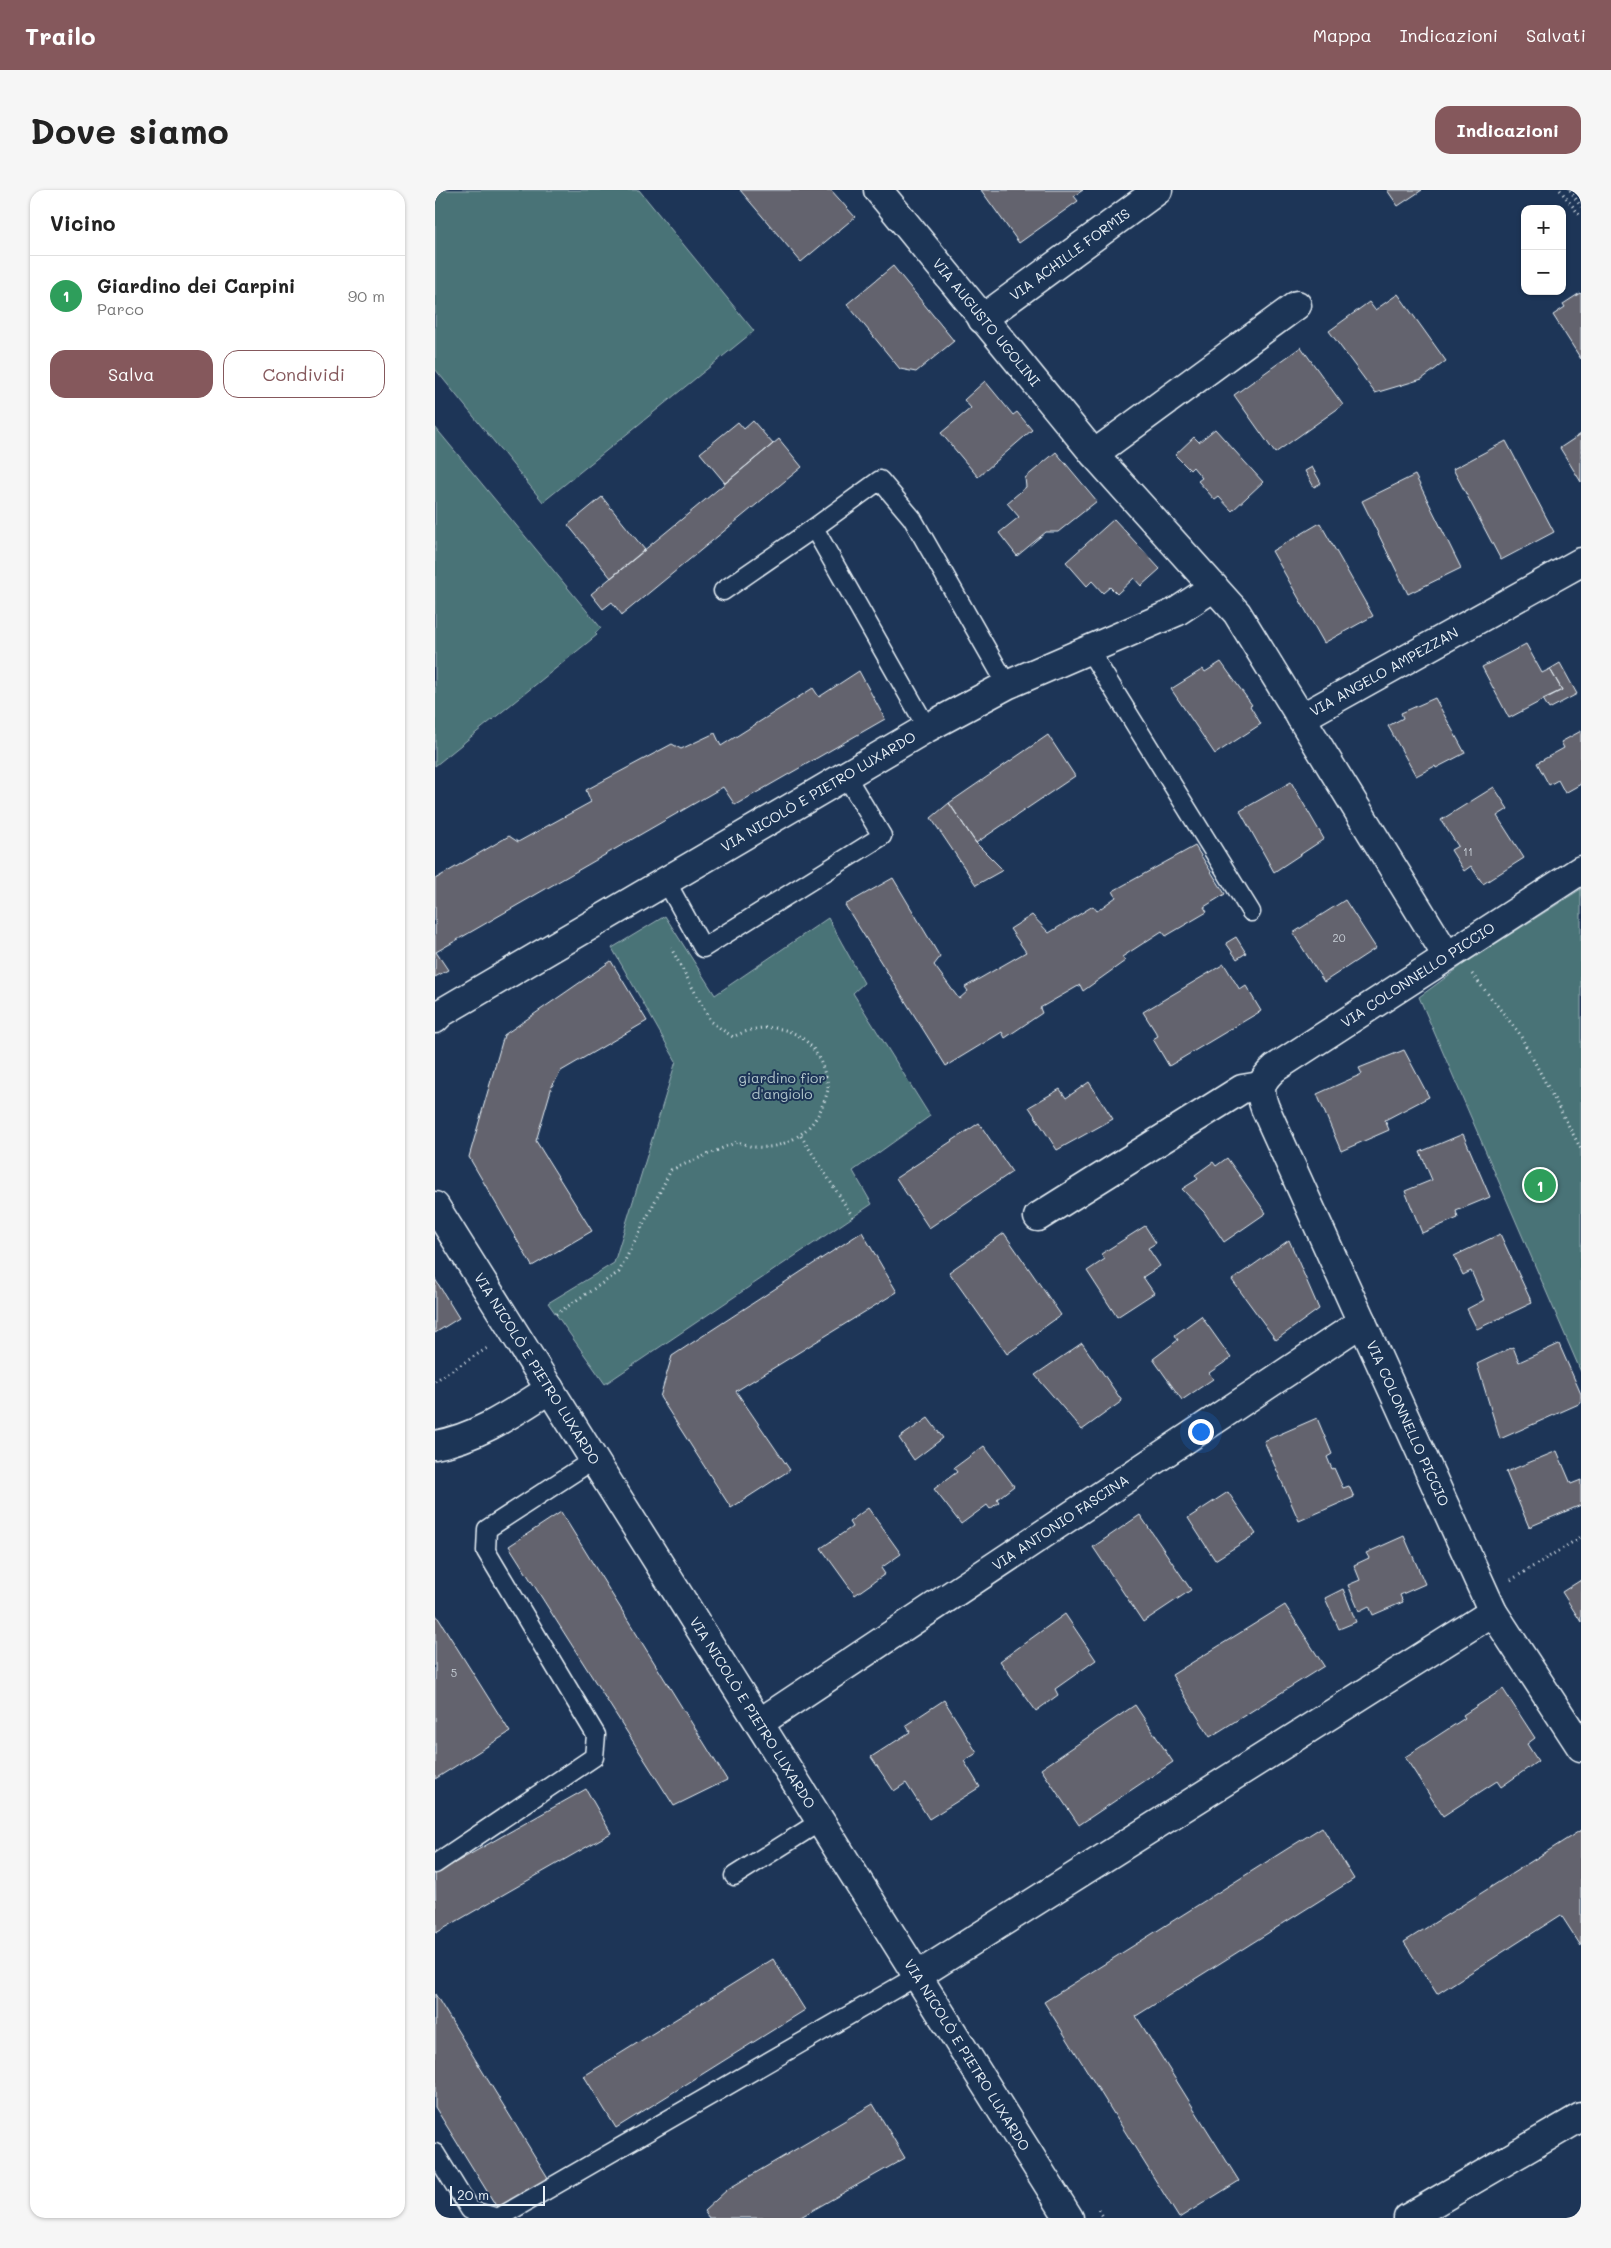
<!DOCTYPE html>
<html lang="it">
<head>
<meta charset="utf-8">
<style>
	:root { --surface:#fff; --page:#f6f6f6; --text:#222; --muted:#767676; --line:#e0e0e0; --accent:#85585c }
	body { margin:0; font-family:Mali,sans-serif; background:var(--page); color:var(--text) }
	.controls { position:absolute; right:15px; top:15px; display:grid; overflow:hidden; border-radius:10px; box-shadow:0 1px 4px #0004 }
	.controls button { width:45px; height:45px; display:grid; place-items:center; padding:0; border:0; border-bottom:1px solid var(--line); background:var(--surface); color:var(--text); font:25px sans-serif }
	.scale { position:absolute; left:15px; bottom:12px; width:95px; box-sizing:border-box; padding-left:5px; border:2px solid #e8f1f8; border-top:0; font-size:14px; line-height:18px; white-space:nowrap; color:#e8f1f8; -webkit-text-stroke:4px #1d3557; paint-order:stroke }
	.you { position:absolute; left:765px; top:1241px; width:18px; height:18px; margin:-12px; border:4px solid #fff; border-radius:50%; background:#1a73e8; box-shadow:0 0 0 8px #1a73e833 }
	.badge { display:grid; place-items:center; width:32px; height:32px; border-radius:50%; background:var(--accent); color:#fff; font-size:16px; font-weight:700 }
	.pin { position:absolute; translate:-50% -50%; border:2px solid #fff; box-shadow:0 1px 5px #0006 }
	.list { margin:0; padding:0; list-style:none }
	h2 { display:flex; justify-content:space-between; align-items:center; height:65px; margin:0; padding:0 20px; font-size:21px }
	h2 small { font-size:16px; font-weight:400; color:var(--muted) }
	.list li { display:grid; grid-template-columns:32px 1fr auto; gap:15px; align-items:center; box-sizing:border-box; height:80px; padding:0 20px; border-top:1px solid var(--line) }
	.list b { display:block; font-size:19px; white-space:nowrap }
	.list p { margin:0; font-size:16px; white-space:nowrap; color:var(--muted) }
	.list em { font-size:16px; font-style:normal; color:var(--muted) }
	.actions { display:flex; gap:10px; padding:15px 20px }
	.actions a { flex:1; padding:11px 0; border:1px solid var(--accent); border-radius:15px; text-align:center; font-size:18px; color:var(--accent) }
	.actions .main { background:var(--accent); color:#fff }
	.map { position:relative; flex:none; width:1146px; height:2028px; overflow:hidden; border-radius:15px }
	header { display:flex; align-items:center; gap:30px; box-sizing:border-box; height:70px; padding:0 25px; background:var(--accent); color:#fff }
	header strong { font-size:24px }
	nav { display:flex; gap:28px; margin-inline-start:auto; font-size:18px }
	.intro { display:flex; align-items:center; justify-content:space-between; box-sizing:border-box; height:120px; padding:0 30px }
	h1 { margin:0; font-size:35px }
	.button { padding:12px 22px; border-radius:15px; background:var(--accent); color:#fff; font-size:18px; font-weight:700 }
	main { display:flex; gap:30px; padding:0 30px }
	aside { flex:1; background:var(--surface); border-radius:15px; box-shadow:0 1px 4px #0004 }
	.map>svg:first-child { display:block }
	.green { fill:#4a7377; stroke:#99b2b8 }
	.building { fill:#64646e; stroke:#e8f1f8 }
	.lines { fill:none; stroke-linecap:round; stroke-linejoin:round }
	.lane-casing { stroke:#e8f1f8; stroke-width:21 }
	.street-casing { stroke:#e8f1f8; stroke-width:31 }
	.secondary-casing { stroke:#e8f1f8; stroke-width:31 }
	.path { stroke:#e8f1f8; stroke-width:3; stroke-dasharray:1 4; stroke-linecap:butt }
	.lane { stroke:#1d3557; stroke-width:18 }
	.street { stroke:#1d3557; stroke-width:28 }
	.secondary { stroke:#1d3557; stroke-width:28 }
	.labels { text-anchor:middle; stroke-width:4; stroke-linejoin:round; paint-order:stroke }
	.number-label { font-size:11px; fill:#c7ced6 }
	.street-label { font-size:14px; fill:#e8f1f8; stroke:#1d3557 }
	.park-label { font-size:14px; fill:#b1c5cb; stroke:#1d3557 }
</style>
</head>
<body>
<header>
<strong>Trailo</strong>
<nav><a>Mappa</a><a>Indicazioni</a><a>Salvati</a></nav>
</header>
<div class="intro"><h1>Dove siamo</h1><a class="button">Indicazioni</a></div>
<main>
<aside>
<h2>Vicino<small></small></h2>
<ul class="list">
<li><span class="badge" style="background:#2e9e5b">1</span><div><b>Giardino dei Carpini</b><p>Parco</p></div><em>90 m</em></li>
</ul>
<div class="actions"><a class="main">Salva</a><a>Condividi</a></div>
</aside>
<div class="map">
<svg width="1146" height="2028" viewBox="0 0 1146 2028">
	<rect width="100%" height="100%" fill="#1d3557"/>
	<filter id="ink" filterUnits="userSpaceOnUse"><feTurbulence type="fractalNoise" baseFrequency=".02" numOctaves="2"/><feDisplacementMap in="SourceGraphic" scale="10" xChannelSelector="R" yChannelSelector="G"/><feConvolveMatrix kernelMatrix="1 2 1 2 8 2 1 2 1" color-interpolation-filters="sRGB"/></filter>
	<g filter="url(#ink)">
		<path class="green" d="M0 0H204L319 141 108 312 0 179Z
			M0 237 166 438 160 443 162 445 0 576Z
			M1146 699V1182L984 807 1029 774Z
			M230 726 280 805 393 728 429 793 418 803 495 926 418 981 437 1014 170 1194 113 1113 179 1073 241 871 177 758Z"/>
		<path class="building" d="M305 0H396L420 27 366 72Z
			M546 0H648L639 6 643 11 584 53Z
			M952 0H987L963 16Z
			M458 76 519 151 481 182 465 179 412 114Z
			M1145 103 1146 104V169L1118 125 1130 117 1128 114Z
			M963 104 1011 171 987 189 940 203 894 141 934 112 940 120Z
			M866 157 908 215 840 263 799 205Z
			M550 191 578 225 582 222 597 240 543 287 506 243 536 218 529 210Z
			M318 231 338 254 290 293 265 263 303 232 309 239Z
			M780 239 828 292 797 321 784 307 780 310 763 291 767 288 758 277 755 280 740 265 759 247 764 252Z
			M1146 244V292L1125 258Z
			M344 249 367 277 187 425 177 412 168 419 156 404Z
			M1071 251 1119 342 1066 370 1018 279Z
			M621 262 662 311 623 342H611L582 366 564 343 584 327 572 313 591 297 590 288Z
			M877 277 886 293 879 297 870 281Z
			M980 285 1026 378 973 404 927 311Z
			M167 307 210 360 176 388 133 335Z
			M679 329 725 379 706 396 699 388 682 404 675 397 668 403 657 391 652 396 631 372Z
			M885 333 938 426 889 453 837 361Z
			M1091 454 1107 483 1115 479 1127 500 1074 528 1047 477Z
			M786 472 817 515 815 516 826 534 780 564 736 499 768 479 770 482Z
			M1125 473 1142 504 1114 519 1108 509 1127 500 1115 479Z
			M424 481 450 529 300 615 288 597 1 762 13 780 0 787V689L74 646 83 652 156 612 151 600 237 554 246 559 280 543 286 556 378 498 384 507Z
			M1000 508 1030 563 1001 578 1000 576 981 586 953 536 968 528 966 523Z
			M1146 541V594L1130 603 1123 590 1114 595 1102 573 1129 558 1126 552Z
			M613 545 640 586 541 653 514 613Z
			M856 592 889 649 839 682 805 621Z
			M1059 597 1073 619 1062 626 1089 668 1048 694 1036 676 1029 681 1016 660 1023 656 1006 630Z
			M514 613 541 653 568 680 541 695 496 628Z
			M760 656 790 704 769 717 772 722 731 746 727 741 687 767 690 771 648 801 645 795 605 818 607 823 570 848 567 842 511 876 410 715 458 688 505 767 499 775 524 809 533 801 530 797 591 762 575 739 597 725 614 743 658 716 662 721 681 707 678 701Z
			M910 710 941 758 889 792 858 743Z
			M801 747 811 763 802 769 791 753Z
			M176 771 212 831 126 881 117 896 101 951 157 1041 97 1076 34 967 69 845Z
			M789 774 805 800 811 796 826 821 734 876 718 849 723 846 708 822Z
			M969 860 994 907 950 930 954 940 906 961 882 904 927 884 924 878Z
			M654 892 678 929 622 960 594 917 625 899 631 908Z
			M544 933 577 982 494 1038 461 988Z
			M1028 944 1055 1007 1021 1021 1023 1028 987 1043 970 1001 997 990 985 962Z
			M792 968 831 1023 789 1052 769 1022 747 999 763 989 760 985 778 972 781 976Z
			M710 1036 721 1053 713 1058 725 1076 708 1087 719 1103 682 1127 652 1081 670 1069 666 1064Z
			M427 1042 462 1102 301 1201 355 1280 296 1318 225 1207 237 1166Z
			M569 1043 626 1125 572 1164 514 1082Z
			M1065 1044 1097 1113 1042 1139 1032 1119 1049 1110 1036 1081 1028 1085 1019 1066Z
			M854 1050 884 1119 841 1150 797 1090Z
			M0 1089 24 1128 0 1143Z
			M766 1126 796 1168 774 1183 778 1189 747 1210 718 1169 743 1150 740 1145Z
			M647 1153 687 1211 647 1240 600 1185Z
			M1124 1154 1146 1204V1213L1065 1249 1042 1174 1078 1157 1084 1172Z
			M493 1228 508 1248 479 1270 464 1248Z
			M882 1228 897 1264 892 1267 897 1279 899 1278 908 1298 914 1296 919 1307 864 1331 829 1251Z
			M549 1256 579 1296 562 1309 564 1312 555 1319 552 1315 526 1334 499 1299 522 1282 519 1278Z
			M1122 1261 1136 1294 1146 1290V1315L1094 1337 1071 1282Z
			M793 1302 821 1344 780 1370 753 1328Z
			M433 1318 466 1364 446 1378 450 1384 420 1405 386 1358 417 1337 414 1332Z
			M126 1322 292 1590 239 1616 74 1356Z
			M705 1325 756 1400 708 1432 658 1357Z
			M969 1346 990 1394 965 1405 968 1412 938 1425 934 1416 924 1421 913 1395 925 1390 919 1375 934 1368 931 1363Z
			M1146 1390V1432L1127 1402Z
			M908 1399 921 1432 904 1439 890 1408Z
			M850 1415 889 1476 775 1547 737 1485Z
			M0 1423 75 1542 0 1589Z
			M630 1424 661 1470 620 1499 623 1505 601 1521 565 1471Z
			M1068 1499 1100 1548 1092 1554 1103 1571 1066 1597 1062 1591 1008 1626 970 1567 1030 1528 1028 1525Z
			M509 1510 542 1563 529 1571 545 1597 494 1629 471 1593 459 1601 436 1567 475 1542 471 1535Z
			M700 1515 738 1572 644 1635 606 1579Z
			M151 1599 176 1643 1 1743 0 1684Z
			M887 1637 919 1689 701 1826 804 1991 744 2028 609 1812Z
			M1146 1640V1756L1126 1725 1002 1804 969 1752Z
			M338 1769 370 1820 181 1938 149 1886Z
			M0 1804 115 1991 63 2019 0 1917Z
			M438 1914 470 1968 364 2028H274L269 2021 293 1999Z"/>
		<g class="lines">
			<g class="lane-casing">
				<path id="lane" d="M288 401 379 338
					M654 460 816 722
					M492 538 379 338 445 290 477 328 572 495
					M231 691 268 758 447 646 411 586
					M0 1674 159 1567 161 1545 51 1361 52 1339 158 1270
					M299 1686 386 1631
					M0 1963 35 2020 63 2028 482 1786"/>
			</g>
			<g class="street-casing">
				<g id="street">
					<path id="s1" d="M443 0 659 264 802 423 1012 766"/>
					<path id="s2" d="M547 129 723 0"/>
					<path d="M659 264 862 115"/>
					<path id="s3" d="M866 528 1146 372"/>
					<path id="s4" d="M1146 680 840 878C825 891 823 899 830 918L1058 1422 1146 1557"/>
					<path id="s5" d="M0 829 6 823 492 538 572 495 741 422 779 397"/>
					<path id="s6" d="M0 1016 634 2028"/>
					<path d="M603 1027 807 899 825 896"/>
					<path d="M0 1255C42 1248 79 1222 115 1199"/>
					<path id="s7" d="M324 1533 927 1132"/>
					<path d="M482 1786 1058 1422"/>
				</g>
			</g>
			<g class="secondary-casing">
				<path id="secondary" d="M973 2028 1146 1927"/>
			</g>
			<path class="path" d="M1125 0 1146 27
				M1135 0 1146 17
				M1037 784 1084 843 1146 959
				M366 946 418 1027
				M121 1124 184 1082 236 980 302 952C308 953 315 957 321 957 347 960 375 944 386 919 388 913 393 904 393 898 393 891 389 882 387 875 373 837 332 829 298 847L276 832 236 758
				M0 1191 54 1157
				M1076 1390 1146 1347
				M664 2020 669 2028"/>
			<use href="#lane" class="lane"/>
			<use href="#street" class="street"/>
			<use href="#secondary" class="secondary"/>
		</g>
	</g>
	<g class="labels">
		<g class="number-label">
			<text x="1033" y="666">11</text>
			<text x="904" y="752">20</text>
			<text x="19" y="1487">5</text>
		</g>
		<g class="street-label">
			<text dy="5" stroke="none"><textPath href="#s2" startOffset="109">VIA ACHILLE FORMIS</textPath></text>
			<text dy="5" stroke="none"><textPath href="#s1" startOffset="171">VIA AUGUSTO UGOLINI</textPath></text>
			<text dy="5" stroke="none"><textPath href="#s3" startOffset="95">VIA ANGELO AMPEZZAN</textPath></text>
			<text dy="5" stroke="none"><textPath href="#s5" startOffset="446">VIA NICOLÒ E PIETRO LUXARDO</textPath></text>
			<text transform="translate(983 785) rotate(-33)" y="5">VIA COLONNELLO PICCIO</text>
			<text dy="5" stroke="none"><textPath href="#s6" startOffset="192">VIA NICOLÒ E PIETRO LUXARDO</textPath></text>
			<text dy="5" stroke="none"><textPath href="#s4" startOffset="756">VIA COLONNELLO PICCIO</textPath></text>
			<text dy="5" stroke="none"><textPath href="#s7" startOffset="362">VIA ANTONIO FASCINA</textPath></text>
			<text dy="5" stroke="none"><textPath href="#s6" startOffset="598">VIA NICOLÒ E PIETRO LUXARDO</textPath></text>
			<text dy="5" stroke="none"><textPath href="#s6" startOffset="1002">VIA NICOLÒ E PIETRO LUXARDO</textPath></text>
		</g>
		<g class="park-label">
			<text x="347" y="893">giardino fior<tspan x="347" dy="16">d'angiolo</tspan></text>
		</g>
	</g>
</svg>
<div class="controls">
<button>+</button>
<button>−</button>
</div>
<div class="scale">20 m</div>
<div class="you"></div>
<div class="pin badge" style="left:1105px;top:995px;background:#2e9e5b">1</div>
</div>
</main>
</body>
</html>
